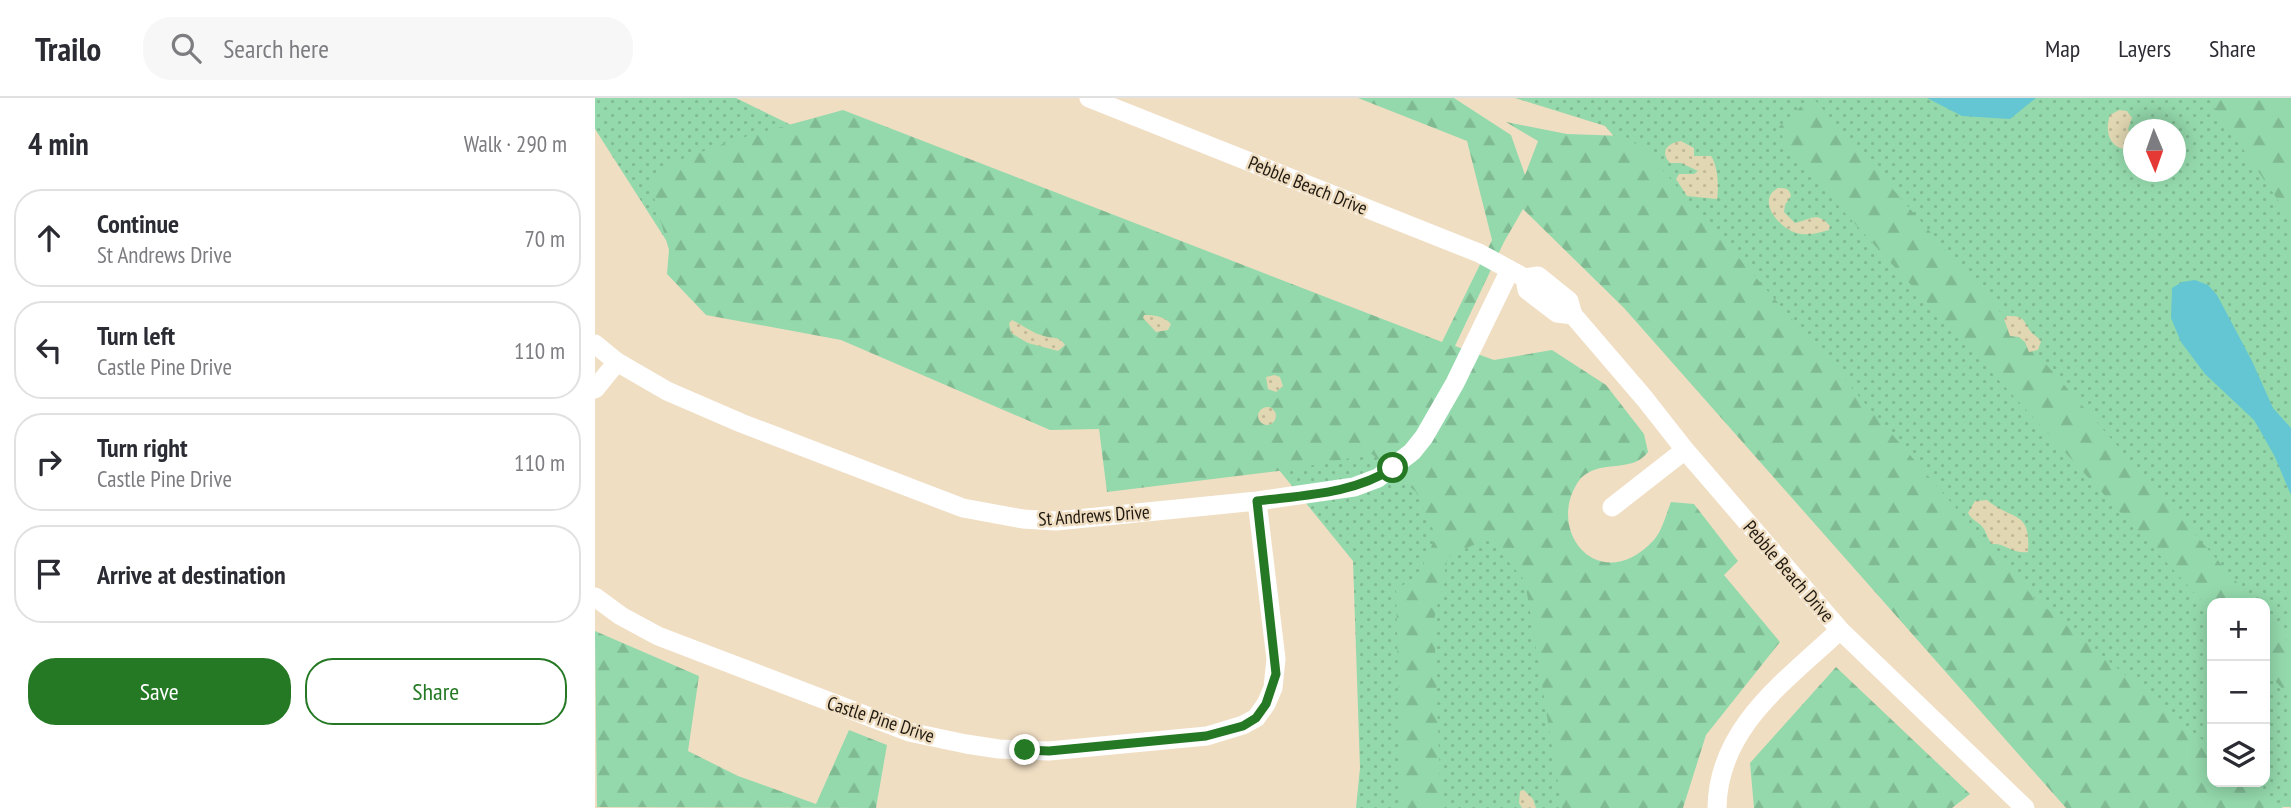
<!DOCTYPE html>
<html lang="en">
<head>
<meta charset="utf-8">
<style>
	:root { --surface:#fff; --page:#f7f7f7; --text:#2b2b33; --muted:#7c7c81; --line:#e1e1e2; --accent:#257924 }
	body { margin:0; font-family:"PT Sans Narrow",sans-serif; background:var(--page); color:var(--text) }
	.controls { position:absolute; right:21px; bottom:21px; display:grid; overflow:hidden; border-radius:14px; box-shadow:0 4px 18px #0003 }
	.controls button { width:63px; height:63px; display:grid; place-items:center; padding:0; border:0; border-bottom:2px solid var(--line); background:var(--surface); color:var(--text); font:35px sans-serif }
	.compass { position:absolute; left:1528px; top:21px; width:63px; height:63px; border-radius:50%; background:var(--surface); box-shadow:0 4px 18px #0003; rotate:178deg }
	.stop { position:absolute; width:21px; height:21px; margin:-16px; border:5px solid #257924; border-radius:50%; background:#fff }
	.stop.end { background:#257924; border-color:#fff; box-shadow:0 2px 7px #0008 }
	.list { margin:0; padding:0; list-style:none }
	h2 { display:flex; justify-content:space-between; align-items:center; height:91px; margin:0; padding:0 28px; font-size:30px }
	h2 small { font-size:23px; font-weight:400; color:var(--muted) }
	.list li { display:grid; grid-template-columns:46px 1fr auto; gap:21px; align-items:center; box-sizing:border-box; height:98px; margin:0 14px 14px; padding:0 14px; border:2px solid var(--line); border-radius:28px }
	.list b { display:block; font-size:26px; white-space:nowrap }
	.list p { margin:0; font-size:23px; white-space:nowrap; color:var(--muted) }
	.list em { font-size:23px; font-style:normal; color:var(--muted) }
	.actions { display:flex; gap:14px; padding:21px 28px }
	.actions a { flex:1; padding:16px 0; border:2px solid var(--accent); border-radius:28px; text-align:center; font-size:24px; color:var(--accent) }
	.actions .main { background:var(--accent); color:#fff }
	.icon { flex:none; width:38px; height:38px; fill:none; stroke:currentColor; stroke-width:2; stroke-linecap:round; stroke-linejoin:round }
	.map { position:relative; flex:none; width:1696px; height:710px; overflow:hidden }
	header { display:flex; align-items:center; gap:42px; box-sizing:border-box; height:98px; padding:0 35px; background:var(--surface); border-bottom:2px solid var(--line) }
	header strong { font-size:33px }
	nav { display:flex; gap:38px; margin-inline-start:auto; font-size:24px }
	.search { width:490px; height:63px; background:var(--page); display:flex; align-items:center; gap:18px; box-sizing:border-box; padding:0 24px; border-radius:28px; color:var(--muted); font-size:26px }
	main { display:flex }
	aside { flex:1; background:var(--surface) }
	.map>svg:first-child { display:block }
	.grass { fill:url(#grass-dots); fill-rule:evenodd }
	.forest { fill:url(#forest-firs) }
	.sand { fill:url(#sand-dots) }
	.water { fill:#64c6d2 }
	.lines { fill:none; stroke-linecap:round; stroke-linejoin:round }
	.minor { stroke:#fff; stroke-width:19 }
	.route { stroke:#257924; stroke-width:9 }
	.labels { text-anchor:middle; stroke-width:5; stroke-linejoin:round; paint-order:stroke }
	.street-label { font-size:19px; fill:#201a10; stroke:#f0dec3 }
</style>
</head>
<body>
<header>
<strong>Trailo</strong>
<div class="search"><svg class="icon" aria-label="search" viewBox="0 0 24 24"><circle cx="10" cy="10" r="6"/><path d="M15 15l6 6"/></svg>Search here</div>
<nav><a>Map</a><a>Layers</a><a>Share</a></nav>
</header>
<main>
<aside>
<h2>4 min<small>Walk · 290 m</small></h2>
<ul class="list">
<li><svg class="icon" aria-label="ahead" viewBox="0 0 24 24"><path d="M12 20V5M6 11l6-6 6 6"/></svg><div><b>Continue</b><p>St Andrews Drive</p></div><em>70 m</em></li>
<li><svg class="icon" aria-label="left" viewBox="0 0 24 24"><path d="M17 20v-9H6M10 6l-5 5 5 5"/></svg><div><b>Turn left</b><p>Castle Pine Drive</p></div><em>110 m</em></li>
<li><svg class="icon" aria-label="right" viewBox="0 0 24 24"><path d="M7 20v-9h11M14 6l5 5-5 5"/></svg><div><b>Turn right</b><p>Castle Pine Drive</p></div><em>110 m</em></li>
<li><svg class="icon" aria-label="arrive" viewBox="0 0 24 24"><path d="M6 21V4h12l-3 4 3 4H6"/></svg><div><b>Arrive at destination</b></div></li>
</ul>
<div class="actions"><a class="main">Save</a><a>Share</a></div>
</aside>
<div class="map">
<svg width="1696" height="710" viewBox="0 0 1696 710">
	<defs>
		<pattern id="grass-dots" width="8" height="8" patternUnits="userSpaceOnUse" patternTransform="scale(1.75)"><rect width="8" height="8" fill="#94d9ac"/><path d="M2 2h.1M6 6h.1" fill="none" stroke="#7fba93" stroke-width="1.8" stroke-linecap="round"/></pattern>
		<pattern id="forest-firs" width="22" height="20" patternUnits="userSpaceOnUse" patternTransform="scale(1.75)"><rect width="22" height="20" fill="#94d9ac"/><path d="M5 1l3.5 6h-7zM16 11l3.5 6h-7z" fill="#7fba93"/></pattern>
		<pattern id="sand-dots" width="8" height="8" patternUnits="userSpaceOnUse" patternTransform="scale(1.75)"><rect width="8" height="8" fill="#e1d7b2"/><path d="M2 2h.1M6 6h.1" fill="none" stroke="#c1b898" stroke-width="1.8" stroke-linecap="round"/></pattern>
	</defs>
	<rect width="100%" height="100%" fill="#f0dec3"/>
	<path class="grass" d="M0 0H141L372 113 925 362 971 710H761L765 670 758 463 671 356 85 164 0 31Z
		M920 0H1671L1696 12V709L1661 708 1633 684H1670V505H1617V671L1432 514 1010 28ZM1538 32H1580V74H1538Z"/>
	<path class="forest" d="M763 0H859L916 37 930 77 943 43 911 24 972 36 1030 38 1052 54 1439 500 1617 650V684H1657L1688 710H1471L1029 210 928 111 909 144 860 248 899 262 957 252 1011 287 1049 336 1053 354C1037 377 1000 359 983 384 950 434 1005 499 1058 443 1067 434 1071 416 1076 404L1099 406 1143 463 1129 477 1185 544 1111 637 1088 710H967L930 483 893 440 853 459 839 522 846 710H806L801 490 822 481 841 438 821 394 777 356 692 372 512 394 504 331 455 332 246 242 111 217 72 176 74 152 56 89 76 65 142 41 248 12 847 244 897 142 872 43Z
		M1215 0H1218L1660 505H1617V514L1192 52 1184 29Z
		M1613 0H1696V121Z
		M1670 517 1696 547V600L1670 572Z
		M0 533 104 578 93 653 143 678 221 706 254 632 292 647 281 710 2 709Z
		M1241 569 1375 696 1357 710H1159L1155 665Z"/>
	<path class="sand" d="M1524 12 1532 13 1537 20 1533 31 1538 41 1529 51C1513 48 1510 31 1515 17Z
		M1086 43 1099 50V58H1116C1123 68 1124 89 1122 101L1092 98 1081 81 1084 76H1099L1103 73 1086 65H1075C1064 53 1073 45 1086 43Z
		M1183 90C1191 90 1194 90 1196 98L1190 107 1189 114 1200 125C1217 121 1222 113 1235 128L1234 132C1223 135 1213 138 1201 135 1183 129 1161 102 1183 90Z
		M549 217C559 217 569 218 576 226L573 232 561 234 548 220Z
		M1412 218C1430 218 1427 221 1436 234 1439 237 1443 239 1446 243L1443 252 1434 254 1430 244 1424 239 1415 238 1409 221Z
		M417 222C428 227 437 235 449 238 459 241 464 238 470 247L463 253 433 245 416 235 414 225Z
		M680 277 685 279 688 288 681 294 673 291 671 279Z
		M663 318a9 9 0 1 1 18 0a9 9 0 1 1-18 0Z
		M1392 402C1418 424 1436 411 1433 454 1417 456 1411 445 1397 446 1393 441 1392 437 1389 431 1385 424 1377 423 1373 415L1380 403Z
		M929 692 938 701 941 710H927L924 705 925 693Z"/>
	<path class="water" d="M1332 0H1441L1415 21 1367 18Z
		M1600 182 1613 187 1622 197 1657 263 1678 310 1696 330V397L1680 359 1659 322 1610 276 1586 244 1576 220 1577 190 1587 184Z"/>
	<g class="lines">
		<path class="minor" d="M494 0 884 155 930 180 943 178 974 203 978 217 962 215 932 192 930 180
			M978 217 1050 301 1090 352 1245 532 1430 710
			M0 246 22 264 72 293 146 325 368 410 428 421 461 423 662 403 759 389 783 380 817 354 829 339 860 285 915 172
			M0 291 22 264
			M1017 409 1090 352
			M0 499 26 518 63 538 314 634 371 646 404 651 454 653 612 638 648 627 661 620 671 606 678 590 681 561 662 403
			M1122 710C1123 629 1191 583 1245 532"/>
	</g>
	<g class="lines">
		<path class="route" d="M430 652 454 653 611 638 648 628 661 620 671 606 681 576 662 403C708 397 759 396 798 370"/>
	</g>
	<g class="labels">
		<g class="street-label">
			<text transform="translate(713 87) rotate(22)" y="7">Pebble Beach Drive</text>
			<text transform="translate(499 417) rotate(-4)" y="7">St Andrews Drive</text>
			<text transform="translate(1194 473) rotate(49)" y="7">Pebble Beach Drive</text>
			<text transform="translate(286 621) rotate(18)" y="7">Castle Pine Drive</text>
		</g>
	</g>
</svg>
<div class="controls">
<button>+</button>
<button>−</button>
<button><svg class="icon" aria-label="layers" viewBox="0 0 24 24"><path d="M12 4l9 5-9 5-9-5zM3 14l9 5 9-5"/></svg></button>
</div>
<svg class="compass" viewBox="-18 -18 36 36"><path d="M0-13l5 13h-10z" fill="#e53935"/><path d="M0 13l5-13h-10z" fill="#7c7c81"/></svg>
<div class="stop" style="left:798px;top:370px"></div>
<div class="stop end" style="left:430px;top:652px"></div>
</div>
</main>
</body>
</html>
